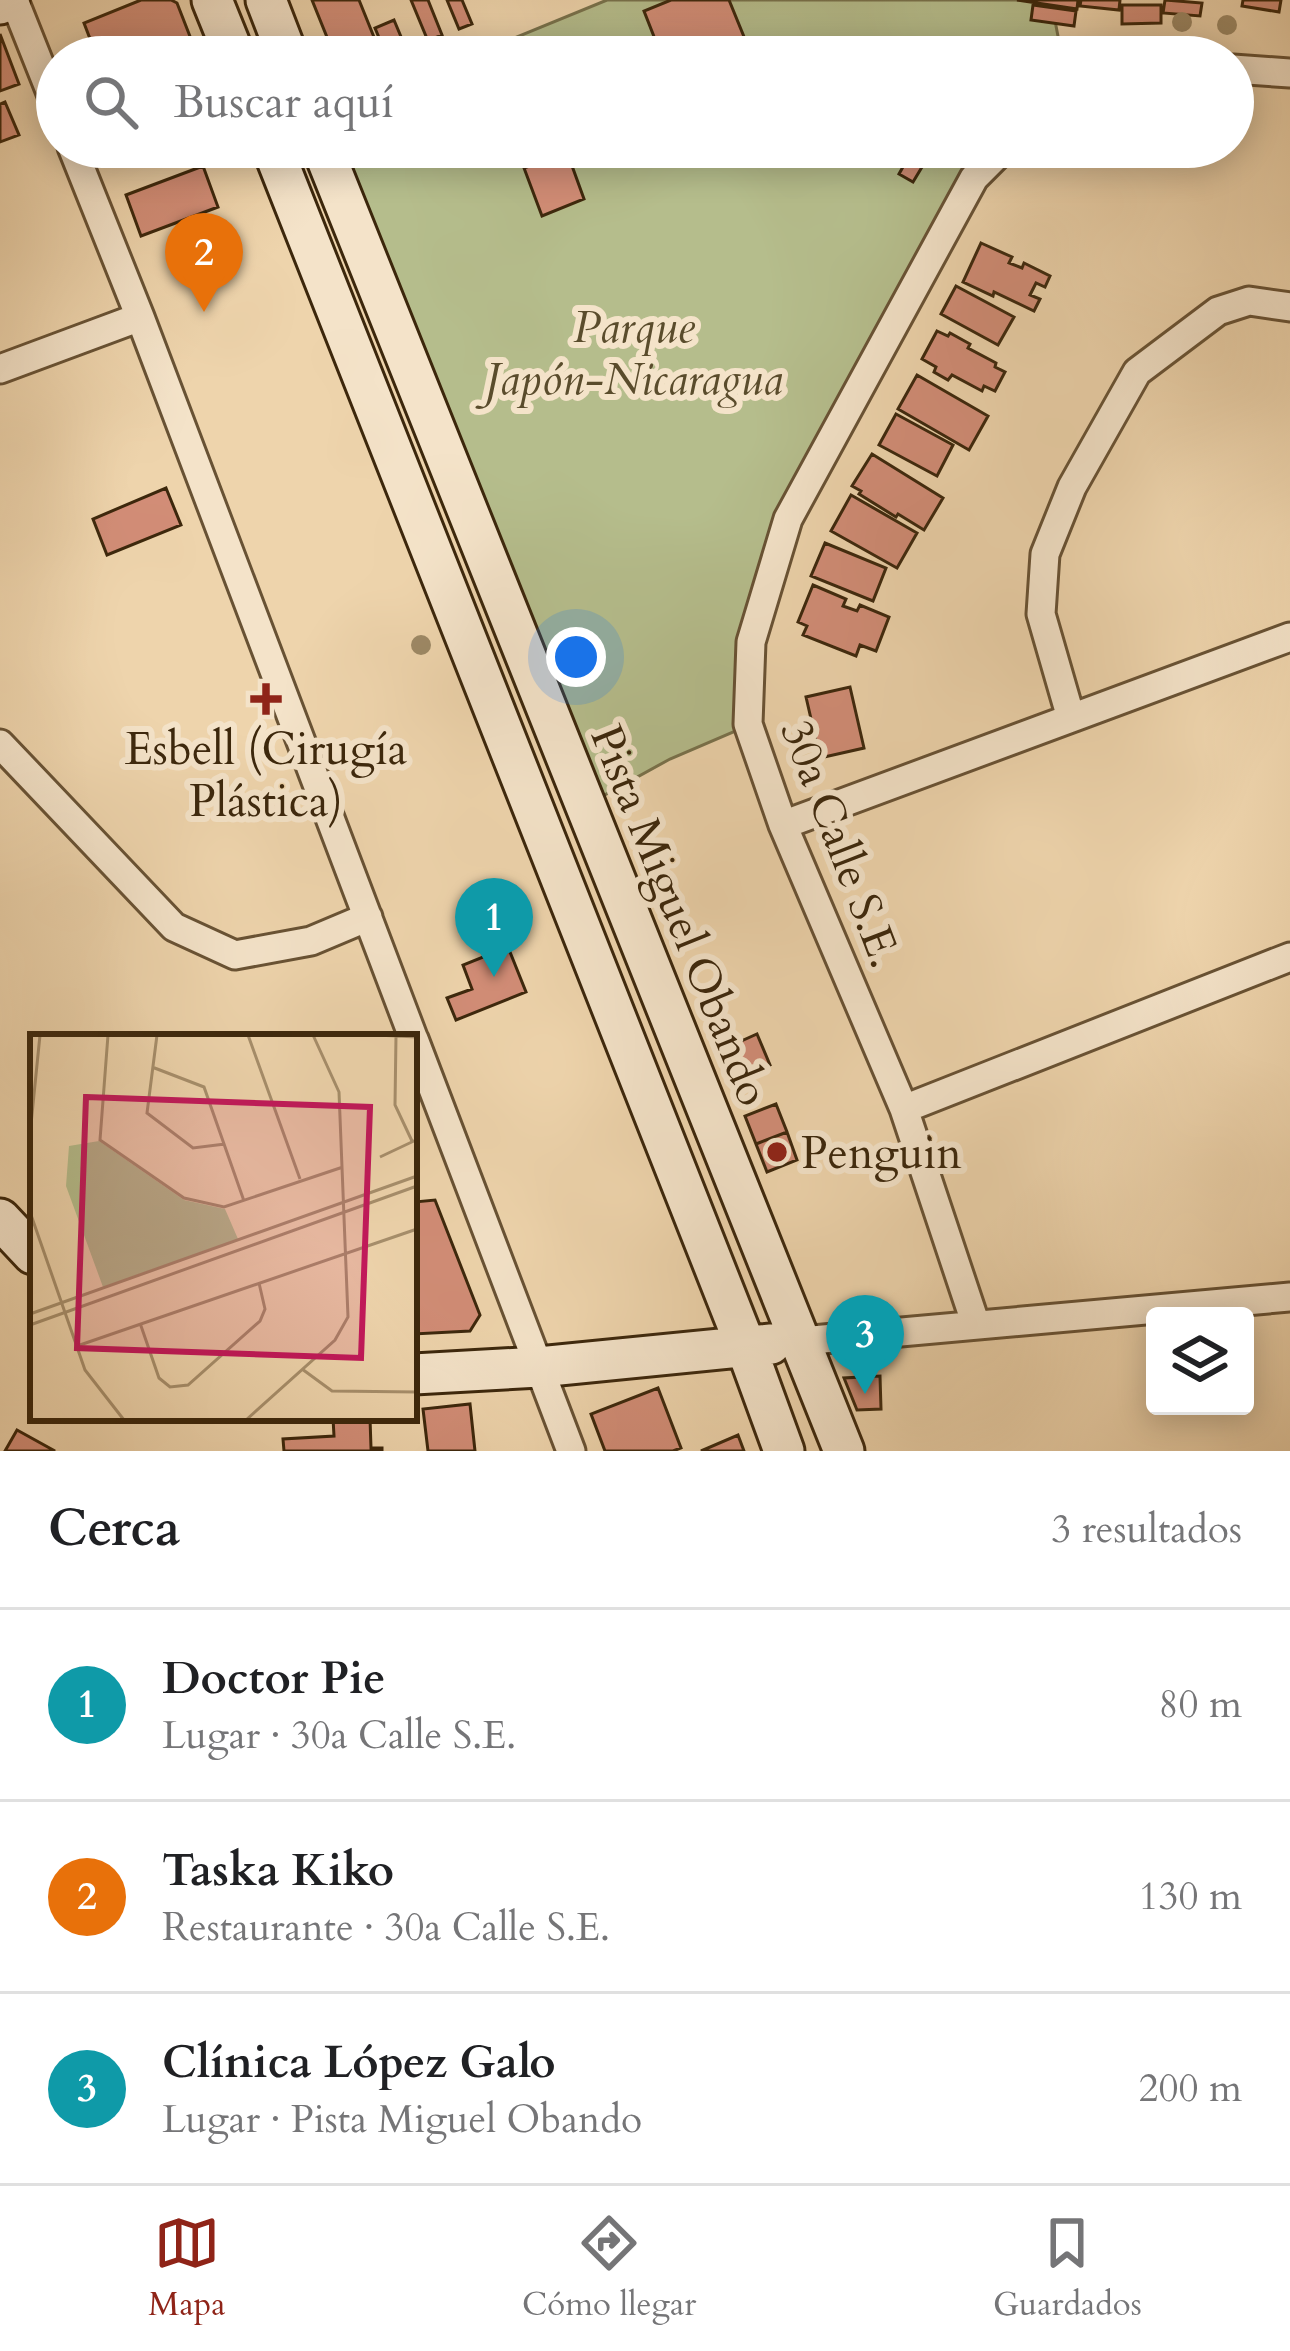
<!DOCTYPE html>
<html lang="es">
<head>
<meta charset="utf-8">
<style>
	:root { --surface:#fff; --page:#f2f2f2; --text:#202124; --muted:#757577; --line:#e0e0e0; --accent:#8f2418 }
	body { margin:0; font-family:Cardo,serif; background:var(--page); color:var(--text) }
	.controls { position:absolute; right:36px; bottom:36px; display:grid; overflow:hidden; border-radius:12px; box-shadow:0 6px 30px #0003 }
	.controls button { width:108px; height:108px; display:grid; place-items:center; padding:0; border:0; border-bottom:3px solid var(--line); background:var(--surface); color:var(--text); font:60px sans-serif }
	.you { position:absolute; left:576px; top:657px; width:42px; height:42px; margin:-30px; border:9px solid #fff; border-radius:50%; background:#1a73e8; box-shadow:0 0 0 18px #1a73e833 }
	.badge { display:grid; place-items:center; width:78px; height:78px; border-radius:50%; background:var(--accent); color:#fff; font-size:39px; font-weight:700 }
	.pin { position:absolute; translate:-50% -99px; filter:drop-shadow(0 3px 6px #0008) }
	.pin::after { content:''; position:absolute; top:63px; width:42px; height:36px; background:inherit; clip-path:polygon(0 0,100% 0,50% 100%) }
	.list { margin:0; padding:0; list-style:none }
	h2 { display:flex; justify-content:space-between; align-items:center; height:156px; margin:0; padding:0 48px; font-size:51px }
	h2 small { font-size:39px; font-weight:400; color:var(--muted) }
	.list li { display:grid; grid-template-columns:78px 1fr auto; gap:36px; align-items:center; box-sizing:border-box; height:192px; padding:0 48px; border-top:3px solid var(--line) }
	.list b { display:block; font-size:45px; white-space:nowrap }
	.list p { margin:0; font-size:39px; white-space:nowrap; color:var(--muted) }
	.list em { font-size:39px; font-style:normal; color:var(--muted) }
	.icon { flex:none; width:66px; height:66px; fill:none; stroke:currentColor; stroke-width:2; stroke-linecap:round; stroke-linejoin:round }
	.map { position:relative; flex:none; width:1290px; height:1451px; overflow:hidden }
	.search { position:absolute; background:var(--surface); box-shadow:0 6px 30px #0003; left:36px; right:36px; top:36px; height:132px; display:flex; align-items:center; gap:30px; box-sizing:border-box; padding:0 42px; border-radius:66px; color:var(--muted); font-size:45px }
	.sheet { height:732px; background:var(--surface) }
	nav { display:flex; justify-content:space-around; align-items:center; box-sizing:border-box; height:168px; border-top:3px solid var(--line); background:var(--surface); font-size:33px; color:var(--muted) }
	nav a { display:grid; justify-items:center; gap:6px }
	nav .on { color:var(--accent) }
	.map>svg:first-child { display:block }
	.green { fill:#b5bd8c; stroke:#78724c; stroke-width:3 }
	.building { fill:#d28d77; stroke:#3c270c; stroke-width:3 }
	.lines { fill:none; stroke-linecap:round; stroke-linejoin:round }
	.street-casing { stroke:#685234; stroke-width:33 }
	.secondary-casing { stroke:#3c270c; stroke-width:45 }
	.street { stroke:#f4e3c9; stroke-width:27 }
	.secondary { stroke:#f4e3c9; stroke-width:39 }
	.tree { fill:#9d8966 }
	.poi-dot { fill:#8f2418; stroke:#f4e3c9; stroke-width:4.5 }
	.labels { text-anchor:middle; stroke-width:12; stroke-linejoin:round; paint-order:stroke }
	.park-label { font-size:45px; font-style:italic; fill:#5a4c2c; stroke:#f4e3c9 }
	.poi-label { font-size:45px; fill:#3c270c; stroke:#f4e3c9 }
	.street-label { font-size:45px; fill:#3c270c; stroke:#f4e3c9 }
	.inset-road { fill:none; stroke:#a78f6c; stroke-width:3 }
	.view { fill:#c2185b; fill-opacity:0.15; stroke:#c2185b; stroke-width:6 }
	.inset-edge { fill:none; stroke:#3c270c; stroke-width:6 }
</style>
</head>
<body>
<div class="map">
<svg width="1290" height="1451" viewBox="0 0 1290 1451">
	<rect width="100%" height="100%" fill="#eed4ac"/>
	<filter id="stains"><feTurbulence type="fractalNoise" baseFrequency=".00167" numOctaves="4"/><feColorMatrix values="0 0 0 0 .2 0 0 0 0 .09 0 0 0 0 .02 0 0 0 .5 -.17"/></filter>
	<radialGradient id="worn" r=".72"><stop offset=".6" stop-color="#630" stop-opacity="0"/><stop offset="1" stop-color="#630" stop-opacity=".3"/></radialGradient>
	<path class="green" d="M607 0H1051L1062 57H468Z
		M331 147H997L778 518 738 730 670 759 590 803Z"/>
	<path class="building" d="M141 0H171L177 3 198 57H97L84 23Z
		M312 0H359L382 57H335Z
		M411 0H428L442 35 428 41Z
		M447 0H462L472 24 459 29Z
		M671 0H729L751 54 743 57H662L644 11Z
		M1017 0H1078L1077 9Z
		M1081 0H1120L1119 10 1080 6Z
		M1165 0 1202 3 1200 16 1163 13Z
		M1243 0H1281L1279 12 1242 6Z
		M1033 5 1076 11 1074 26 1031 20Z
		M1122 5H1161V23L1122 24Z
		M394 20 404 44 385 52 375 28Z
		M0 34 19 84 0 91Z
		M5 102 19 135 0 142V104Z
		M913 149 928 157 913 182 899 174Z
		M567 152 584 199 542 216 524 168Z
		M203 166 218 207 141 236 126 195Z
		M981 243 1012 257 1009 263 1022 268 1024 263 1050 276 1045 287 1036 283 1030 295 1040 299 1034 311 994 292 993 296 963 282Z
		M956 286 1014 317 998 345 941 314Z
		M937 331 948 336 950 333 970 344 968 348 996 363 995 367 1005 372 995 391 984 386 982 391 952 375 948 380 934 372 936 367 922 359Z
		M917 375 988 416 969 450 898 409Z
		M896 414 953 445 937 476 879 445Z
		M872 454 943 498 924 530 898 514 896 517 859 494 861 491 852 486Z
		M166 488 181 525 107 555 93 519Z
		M851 495 917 533 897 568 831 531Z
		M825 543 886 568 873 601 811 576Z
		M813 585 846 599 843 606 857 611 860 605 889 617 876 651 860 645 856 656 803 635 807 626 798 622Z
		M850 687 864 748 820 758 806 697Z
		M508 947 526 992 456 1020 447 998 472 989 463 965Z
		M757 1034 770 1065 730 1083 717 1052Z
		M776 1104 787 1132 756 1144 745 1116Z
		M787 1132 797 1160 767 1172 756 1144Z
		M435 1200 480 1315 470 1331 414 1334V1202Z
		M880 1376 881 1409 857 1410 844 1378Z
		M658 1388 681 1448 673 1451H605L591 1414Z
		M470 1404 475 1451H428L423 1409Z
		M333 1418H370L371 1448H382V1451H284L283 1439 334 1436Z
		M17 1430 55 1451H5Z
		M738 1435 744 1451H701Z"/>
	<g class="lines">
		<g class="street-casing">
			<path id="street" d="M14 0 57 108
				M1233 69 1290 73
				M72 147 140 317 413 1037
				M0 369 140 317
				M1071 718 1041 614 1045 554 1072 487 1137 372 1218 311 1249 301 1290 307
				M0 744 174 927 235 955 311 941 368 917
				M783 825 1290 637
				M414 1039 571 1451
				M904 1109 1290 957
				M976 1325 904 1109 783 825 748 724 751 642 788 519 974 178 1005 147
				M801 1341 1290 1297"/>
		</g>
		<g class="secondary-casing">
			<path id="secondary" d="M212 0 235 57
				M266 0 288 57
				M0 4 9 0
				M272 147 746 1347 784 1451
				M322 147 844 1451
				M0 1219 33 1254
				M414 1374 539 1367 771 1344"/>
		</g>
		<use href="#street" class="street"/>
		<use href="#secondary" class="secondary"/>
	</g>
	<g class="tree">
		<circle cx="1182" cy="22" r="10"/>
		<circle cx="1227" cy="25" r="10"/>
		<circle cx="421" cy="645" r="10"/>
	</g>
	<g class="poi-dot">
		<path d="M260 681h12v12h12v12h-12v12h-12v-12h-12v-12h12z"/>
		<circle cx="777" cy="1152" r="12"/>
	</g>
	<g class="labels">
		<g class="park-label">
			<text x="634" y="342">Parque<tspan x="634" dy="52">Japón-Nicaragua</tspan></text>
		</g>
		<g class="poi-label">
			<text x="266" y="764">Esbell (Cirugía<tspan x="266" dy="52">Plástica)</tspan></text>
			<text x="801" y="1168" text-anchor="start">Penguin</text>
		</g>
		<g class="street-label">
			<text transform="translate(842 843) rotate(69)" y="16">30a Calle S.E.</text>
			<text transform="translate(681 915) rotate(68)" y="16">Pista Miguel Obando</text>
		</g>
	</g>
	<g transform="translate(30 1034)">
		<rect width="387" height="387" fill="#eed4ac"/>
		<path d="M69 107 154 166 195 175 208 205 73 253 36 152 39 112Z" fill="#b5bd8c"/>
		<path class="inset-road" d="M78 1 70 106 154 164 194 173 313 133M127 1 117 79 163 114 195 110M218 1 270 145M346 1 387 3M366 2 365 71 382 107M122 33 174 53 214 167M0 100 10 1M350 123 386 106M0 178 55 336 94 386M0 280 387 142M110 289 129 344 140 353 158 351 230 287 235 275 229 249M0 291 387 152M47 312 387 195M272 335 302 357 387 358M216 386 305 306 318 283 309 58 283 1"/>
		<path class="view" d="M56 63 340 73 331 324 47 314Z"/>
		<rect width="387" height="387" class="inset-edge"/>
	</g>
	<rect width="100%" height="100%" filter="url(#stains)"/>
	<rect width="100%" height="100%" fill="url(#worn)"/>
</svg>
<div class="controls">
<button><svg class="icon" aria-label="layers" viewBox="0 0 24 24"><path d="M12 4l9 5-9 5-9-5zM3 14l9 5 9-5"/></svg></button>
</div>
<div class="you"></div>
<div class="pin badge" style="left:494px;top:977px;background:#0f9aa8">1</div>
<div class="pin badge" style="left:204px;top:312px;background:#e8710a">2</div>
<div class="pin badge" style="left:865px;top:1394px;background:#0f9aa8">3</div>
<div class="search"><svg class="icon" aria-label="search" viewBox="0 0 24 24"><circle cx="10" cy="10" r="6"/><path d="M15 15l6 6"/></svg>Buscar aquí</div>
</div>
<section class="sheet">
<h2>Cerca<small>3 resultados</small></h2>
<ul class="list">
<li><span class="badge" style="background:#0f9aa8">1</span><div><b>Doctor Pie</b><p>Lugar · 30a Calle S.E.</p></div><em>80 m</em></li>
<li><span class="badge" style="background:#e8710a">2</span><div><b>Taska Kiko</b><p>Restaurante · 30a Calle S.E.</p></div><em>130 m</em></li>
<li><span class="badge" style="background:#0f9aa8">3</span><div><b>Clínica López Galo</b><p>Lugar · Pista Miguel Obando</p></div><em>200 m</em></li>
</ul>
</section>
<nav>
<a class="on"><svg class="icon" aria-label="map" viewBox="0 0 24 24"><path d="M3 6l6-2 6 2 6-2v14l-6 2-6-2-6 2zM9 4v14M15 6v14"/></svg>Mapa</a>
<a><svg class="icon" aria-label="directions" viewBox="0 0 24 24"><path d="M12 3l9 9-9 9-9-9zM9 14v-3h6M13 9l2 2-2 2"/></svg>Cómo llegar</a>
<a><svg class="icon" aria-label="saved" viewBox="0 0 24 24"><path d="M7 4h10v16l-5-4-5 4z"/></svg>Guardados</a>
</nav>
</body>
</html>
